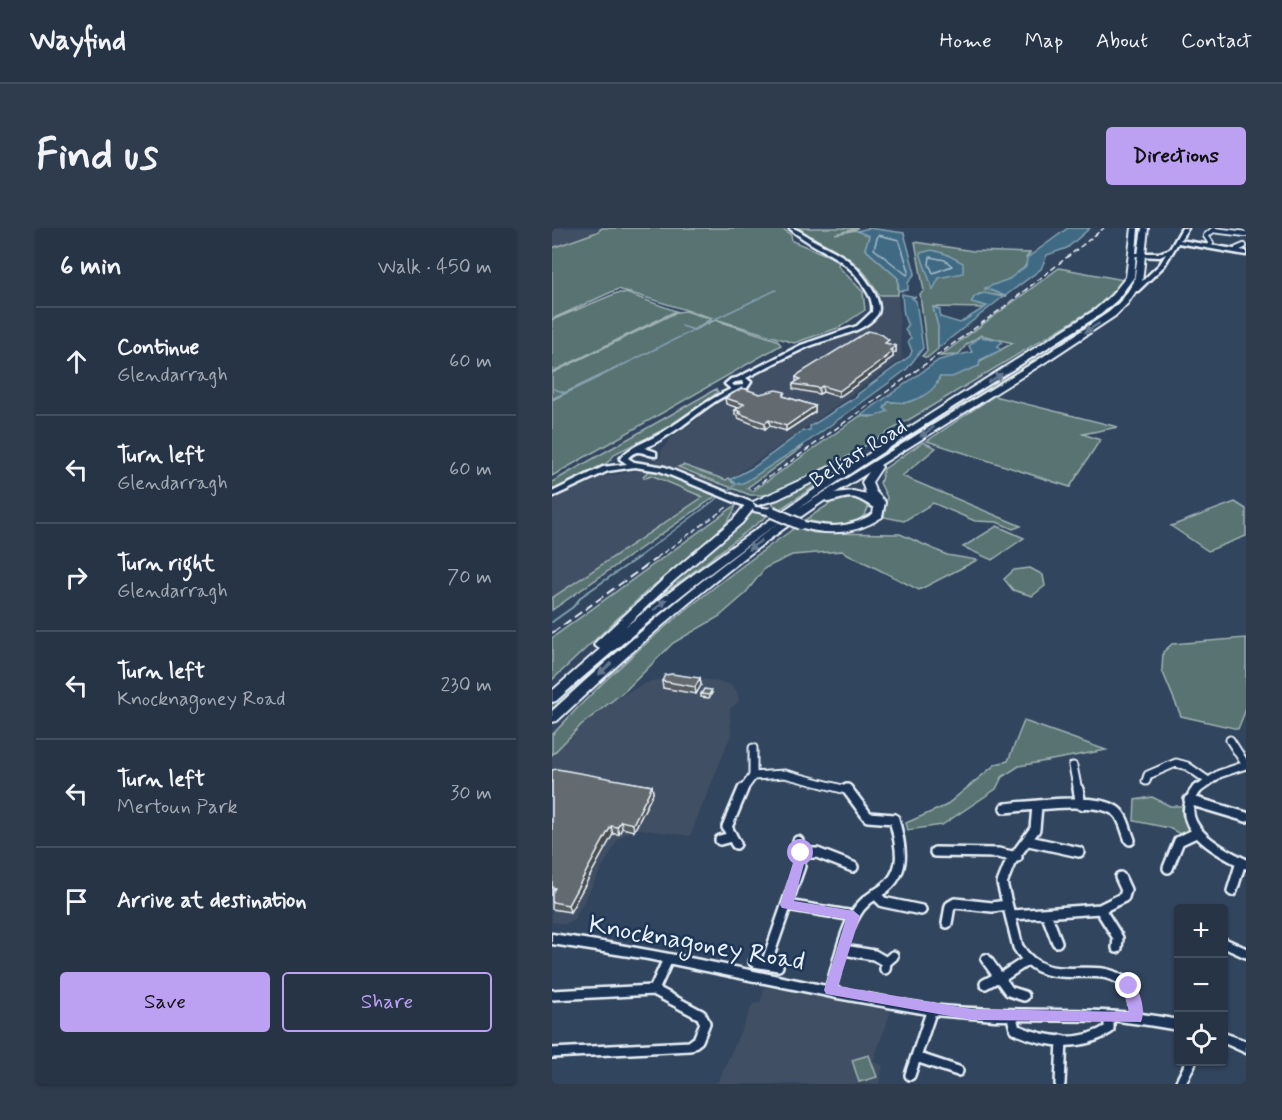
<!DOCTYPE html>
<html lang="en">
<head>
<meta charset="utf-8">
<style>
	:root { --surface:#263446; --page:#2e3c4d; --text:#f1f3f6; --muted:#a4aab3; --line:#424f5f; --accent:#bca0f2 }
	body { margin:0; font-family:Mynerve,sans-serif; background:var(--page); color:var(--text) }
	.controls { position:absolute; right:18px; bottom:18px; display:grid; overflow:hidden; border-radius:6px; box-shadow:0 2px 4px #0004 }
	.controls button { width:54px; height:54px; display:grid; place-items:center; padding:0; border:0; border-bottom:2px solid var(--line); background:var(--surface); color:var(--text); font:30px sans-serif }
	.stop { position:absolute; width:18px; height:18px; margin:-14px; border:4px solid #bca0f2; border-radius:50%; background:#fff }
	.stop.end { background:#bca0f2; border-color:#fff; box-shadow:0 2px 6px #0008 }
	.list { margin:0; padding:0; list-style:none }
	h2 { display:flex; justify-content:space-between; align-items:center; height:78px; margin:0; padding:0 24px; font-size:26px }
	h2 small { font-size:20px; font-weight:400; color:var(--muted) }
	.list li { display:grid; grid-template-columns:39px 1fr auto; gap:18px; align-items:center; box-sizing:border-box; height:108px; padding:0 24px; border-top:2px solid var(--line) }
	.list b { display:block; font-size:22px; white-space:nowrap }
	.list p { margin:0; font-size:20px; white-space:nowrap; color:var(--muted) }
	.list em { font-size:20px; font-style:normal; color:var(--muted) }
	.actions { display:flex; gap:12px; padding:18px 24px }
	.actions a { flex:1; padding:14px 0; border:2px solid var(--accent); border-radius:6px; text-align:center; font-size:21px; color:var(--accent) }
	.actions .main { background:var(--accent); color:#111 }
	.icon { flex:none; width:33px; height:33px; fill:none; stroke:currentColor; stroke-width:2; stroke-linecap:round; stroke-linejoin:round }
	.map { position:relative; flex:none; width:694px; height:856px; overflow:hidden; border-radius:6px }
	header { display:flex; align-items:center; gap:36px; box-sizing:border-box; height:84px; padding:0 30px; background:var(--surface); border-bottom:2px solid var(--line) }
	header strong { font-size:28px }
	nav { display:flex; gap:33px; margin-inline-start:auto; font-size:21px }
	.intro { display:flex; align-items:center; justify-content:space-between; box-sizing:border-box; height:144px; padding:0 36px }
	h1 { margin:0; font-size:42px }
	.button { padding:15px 27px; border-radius:6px; background:var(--accent); color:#111; font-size:21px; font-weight:700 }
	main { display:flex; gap:36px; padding:0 36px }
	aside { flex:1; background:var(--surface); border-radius:6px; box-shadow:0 2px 4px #0004 }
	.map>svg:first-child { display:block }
	.built { fill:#415063 }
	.green { fill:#587371; stroke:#a0b2b4; stroke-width:1.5 }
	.water { fill:#3f6b83; stroke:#83a1b2; stroke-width:1.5 }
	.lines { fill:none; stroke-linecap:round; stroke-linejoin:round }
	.shore { stroke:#a4bbc9; stroke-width:1.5 }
	.stream-far1 { stroke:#83a1b2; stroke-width:1.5 }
	.stream { stroke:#83a1b2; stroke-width:2 }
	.street-far2-casing { stroke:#e8f1f8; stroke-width:8 }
	.street-far1-casing { stroke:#e8f1f8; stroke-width:11 }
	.street-casing { stroke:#e8f1f8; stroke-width:14 }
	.secondary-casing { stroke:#e8f1f8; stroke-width:5 }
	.highway-casing { stroke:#e8f1f8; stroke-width:4 }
	.street-far2 { stroke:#1d3557; stroke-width:4.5 }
	.street-far1 { stroke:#1d3557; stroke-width:7 }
	.street { stroke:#1d3557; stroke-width:9 }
	.secondary { fill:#1d3557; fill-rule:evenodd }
	.highway { fill:#1d3557; fill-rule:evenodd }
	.rail-far1 { stroke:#e8f1f8; stroke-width:1.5; stroke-dasharray:6 3; stroke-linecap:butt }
	.rail { stroke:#e8f1f8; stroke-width:2; stroke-dasharray:9 4.5; stroke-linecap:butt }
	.highway-bridge-casing { stroke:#e8f1f8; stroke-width:14; stroke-linecap:butt }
	.highway-bridge { stroke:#1d3557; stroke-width:10 }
	.wall { fill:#565c60; stroke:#e8f1f8; stroke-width:1.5 }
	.shaded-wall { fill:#464b4e; stroke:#e8f1f8; stroke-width:1.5 }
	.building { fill:#646b70; stroke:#e8f1f8; stroke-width:1.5 }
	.oneway { fill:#64778f }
	.route { fill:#bca0f2 }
	.labels { text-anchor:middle; stroke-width:5; stroke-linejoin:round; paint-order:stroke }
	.street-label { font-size:21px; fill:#e8f1f8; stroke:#1d3557 }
	.near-street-label { font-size:26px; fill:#e8f1f8; stroke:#1d3557 }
</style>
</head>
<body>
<header>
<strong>Wayfind</strong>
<nav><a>Home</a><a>Map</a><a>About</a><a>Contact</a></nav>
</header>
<div class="intro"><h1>Find us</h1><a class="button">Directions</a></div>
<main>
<aside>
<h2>6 min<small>Walk · 450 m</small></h2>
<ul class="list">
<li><svg class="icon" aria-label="ahead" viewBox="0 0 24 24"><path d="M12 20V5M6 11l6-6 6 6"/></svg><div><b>Continue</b><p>Glendarragh</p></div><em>60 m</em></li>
<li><svg class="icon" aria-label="left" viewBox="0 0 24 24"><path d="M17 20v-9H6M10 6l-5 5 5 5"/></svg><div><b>Turn left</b><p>Glendarragh</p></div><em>60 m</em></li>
<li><svg class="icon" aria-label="right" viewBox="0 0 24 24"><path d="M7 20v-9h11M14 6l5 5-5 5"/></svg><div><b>Turn right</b><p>Glendarragh</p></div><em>70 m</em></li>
<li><svg class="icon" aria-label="left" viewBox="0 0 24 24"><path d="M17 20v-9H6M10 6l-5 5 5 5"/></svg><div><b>Turn left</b><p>Knocknagoney Road</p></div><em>230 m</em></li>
<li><svg class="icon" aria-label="left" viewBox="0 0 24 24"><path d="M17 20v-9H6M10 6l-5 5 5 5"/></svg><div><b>Turn left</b><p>Mertoun Park</p></div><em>30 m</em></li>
<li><svg class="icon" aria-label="arrive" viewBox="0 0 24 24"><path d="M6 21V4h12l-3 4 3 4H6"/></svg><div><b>Arrive at destination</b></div></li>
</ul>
<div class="actions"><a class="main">Save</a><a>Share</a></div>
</aside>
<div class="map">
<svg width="694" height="856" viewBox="0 0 694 856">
	<rect width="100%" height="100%" fill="#32455e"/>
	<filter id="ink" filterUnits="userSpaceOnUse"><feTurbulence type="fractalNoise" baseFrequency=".0167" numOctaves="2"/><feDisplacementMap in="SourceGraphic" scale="12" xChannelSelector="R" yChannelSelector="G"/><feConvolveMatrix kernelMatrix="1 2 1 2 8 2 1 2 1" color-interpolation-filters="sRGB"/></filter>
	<g filter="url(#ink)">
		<path class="built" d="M0 0H50L45 4 0 20Z
			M327 67H346L350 130 242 208 158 264 106 242 93 245 152 268 0 370V273L38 251 89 242 108 230 110 222 119 210 214 141 319 95 328 83Z
			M141 449 177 456 185 463 187 473 178 481 179 507 138 608 82 600 66 611 22 691 13 696 0 694V526L44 482 78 463 99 453Z
			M213 759 339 783 321 834 331 837 327 856H165L201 776 208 775Z"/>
		<path class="green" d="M50 0H230L239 7 240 13 287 32 286 38 311 64 313 82 286 100 242 115 66 61 0 91V20L45 4Z
			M245 0H306L283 6 304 2 317 8 313 21 346 50V67H327C307 27 281 22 245 0Z
			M363 14 421 23 478 25 474 30 476 32C471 49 449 55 434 61L446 63 453 68 427 66 424 75 435 78 432 80 381 79 386 98V121L375 130 370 128 375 123 368 66 372 63Z
			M507 40 572 52 545 79 288 233 216 267H198L126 239 131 237 174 252 177 250 181 255C209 251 226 226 252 218L195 260 201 263 308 188 318 189 336 183 332 180 336 174H356L386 155 387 149 427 138 428 133 461 115 429 107 415 116 406 127 388 128Z
			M584 46C580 66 562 79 547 91L372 202H367L544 90 576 61Z
			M65 65H74L124 83 0 144V92Z
			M133 83 159 91 138 104 163 92 225 112 229 117 0 248V172L69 138 0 171V145L125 84Z
			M164 161 166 164 121 197 64 225 55 235 0 263V254Z
			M442 168 566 199 531 206 548 212 518 259 375 213Z
			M371 214 384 220 350 248 469 298 461 301 445 294 423 293 381 275 352 293 332 289 335 269 328 255 332 241Z
			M299 235 228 281 217 273Z
			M106 242 164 268 0 382V370L151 269 99 247 92 250 91 248 97 243Z
			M294 269 313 272 317 276C312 305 272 296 253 292L282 273Z
			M683 274 694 281V308L656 323 619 298Z
			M184 277C175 308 120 341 95 363 63 392 32 423 0 452V410Z
			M202 284 215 288 89 383 104 367Z
			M445 298 472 310 440 332 411 319Z
			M244 299 262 305 348 306 395 327 425 332 367 362 290 323 240 327 213 340 192 367 168 388 121 415 74 462 29 497 0 527V507C73 427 156 361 244 299Z
			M189 320 117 378 0 481V476C59 420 123 369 189 320Z
			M478 340 491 347 493 358 480 368 461 362 452 351 462 342Z
			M694 410V481L686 501 629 488 610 442 611 424 620 416Z
			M472 493 554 522 467 538 450 549 444 561 390 597 356 602 354 595 393 578 444 536 456 533Z
			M600 569 618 578H630V587L636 599 634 606 630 607 617 600 582 593 583 572Z
			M317 827 325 849 307 854 300 832Z"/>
		<path class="water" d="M317 0 352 5 363 45 356 55V62L347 63 346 50 313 21 317 8 305 3Z
			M516 0H538L515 20 495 27 489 41 453 68 433 60 457 51 474 38 475 30Z
			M380 22 394 26 411 35V45L387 50 381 62 368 25Z
			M432 65 451 69 386 120V98L381 79 388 82V89L408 95 435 78 419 74 423 68Z
			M350 66 364 69 360 70 364 73 371 120 355 141 338 154 254 215 195 253C189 256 184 258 179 251L202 239 251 203 258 202V198C275 190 289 176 305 169L306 166 358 128 360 123 356 113 359 110 353 102 356 97C350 90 351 74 350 66Z
			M428 109 448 112 450 114 445 119 449 122 428 132 427 138 400 149H387C385 162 368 171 356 174 350 176 343 173 336 174L332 180 336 183 324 188H308L387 132 420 124 417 118Z"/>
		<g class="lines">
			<path class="shore" d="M326 7 347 12 357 43 355 47 322 21Z
				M378 29 393 32 400 38 381 45 377 36Z"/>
			<path class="stream-far1" d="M163 91 224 62
				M142 102 160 92
				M14 165 142 102 130 98
				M0 171 14 165 2 161
				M85 330 187 254"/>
			<path class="stream" d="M0 394 21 379 30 368 87 329"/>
			<g class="street-far2-casing">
				<path id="street-far2" d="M657 18 659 15 654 8 661 2 694 6
					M685 21 692 18"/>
			</g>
			<g class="street-far1-casing">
				<path id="street-far1" d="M678 512 694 537
					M201 520V548
					M521 538 526 563
					M594 553 596 547 624 535 635 538 655 552
					M190 563 201 548 233 546 298 563
					M644 563 667 546 694 537"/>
			</g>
			<g class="street-casing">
				<path id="street" d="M526 561 529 577
					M645 561C617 597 666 623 694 636
					M637 572 694 589
					M485 578 483 601 458 635 450 655 466 719C494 764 539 731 569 752 581 760 582 777 585 790
					M453 580C478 578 544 568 564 583 572 589 574 603 578 612
					M168 612 179 609
					M477 613 527 624
					M184 616 175 599 191 561
					M383 624 446 625 465 629
					M249 625H265L301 639
					M616 640 627 613 644 605
					M680 663 689 634
					M323 666 331 674 369 682
					M235 677 302 688
					M548 681 572 669 574 662 568 649
					M494 685 505 714
					M460 687 548 681 566 710 565 720
					M395 695 398 678 403 675 440 679 455 677
					M672 715 694 725
					M292 722 322 727 334 734
					M434 731 457 763 472 768
					M202 734 226 738
					M214 736 248 638 246 613
					M333 741 334 734 341 728
					M447 751 476 732
					M433 756 446 749
					M102 762 116 731
					M278 762C286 737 290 710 303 687 309 675 319 669 330 662 356 644 349 618 342 591L316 589 295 561
					M0 767 102 762 149 787 153 795 146 812 138 818 0 825
					M460 789 463 801C493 814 528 820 557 801V788
					M364 829 406 843
					M358 847 380 781
					M508 856 510 812
					M628 856 639 834"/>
			</g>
			<g class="secondary-casing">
				<path id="secondary" d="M237 0C247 0 253 8 261 12 275 20 289 25 300 36 309 44 334 74 325 87 310 107 273 110 251 121 232 130 213 140 194 150L199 154 195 160C171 164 149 184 130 198 118 206 106 214 93 220L104 224V228C92 228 87 218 76 230L82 234 113 239 201 275V279H195L108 243 83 239 56 243 0 269V264L51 239 75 236 68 231C76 219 99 212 111 204 134 190 154 172 179 161L173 156 179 151 185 150 249 117 305 98 320 84C321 76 319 69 314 62 296 27 264 24 237 0ZM190 153 192 155 191 157 182 158 180 156 183 154Z
					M630 0H636L628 12 694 23V27L626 15 612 38 586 63H582V61L608 36 614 26 608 29 583 28 580 26 581 25H607L618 21Z
					M0 706C68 716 135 729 202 743 261 755 321 769 381 777 463 787 545 775 626 792V802L596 797 566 793 443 792 381 787 285 770 96 731 0 716Z
					M672 805 694 813V825L672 815Z"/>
			</g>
			<g class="highway-casing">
				<path id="highway" d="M580 0H586L582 49 565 72 549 86C448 150 346 212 247 280L489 130 557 84 570 72 582 54 590 0H596L590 54 576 75 563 88 495 133 328 237 330 239 320 254 323 263 333 274 330 289C302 307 276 308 244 298L243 296 248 293C275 300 296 301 321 286L322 280C301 267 302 267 277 274L273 272C176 337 89 414 5 493L0 494V483C75 414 152 348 235 289 154 345 78 407 4 473L0 474V463L48 421 42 417 44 414 115 348 182 291 194 276H202L203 279 220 281 225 284 220 287 202 283 201 281 190 295 123 352 73 399C221 281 383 184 543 82L559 68 574 49ZM317 244 310 254 314 266 301 263 283 265Z
					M295 231 298 232V236L226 271 206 277 201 274Z"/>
			</g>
			<use href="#street-far2" class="street-far2"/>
			<use href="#street-far1" class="street-far1"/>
			<use href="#street" class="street"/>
			<use href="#secondary" class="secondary"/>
			<use href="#highway" class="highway"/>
			<path class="rail-far1" d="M202 260 452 79 552 0
				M104 330 175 279"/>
			<path class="rail" d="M0 405 106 329"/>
			<g class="highway-bridge-casing">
				<path id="highway-bridge" d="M220 284 248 296"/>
			</g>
			<use href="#highway-bridge" class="highway-bridge"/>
		</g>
		<path class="wall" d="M337 116 344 118V124L341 125V129L334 134V136L287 169 271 164 267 166 241 161V156L244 154V149Z
			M208 166 234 169 263 178V184L234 203 218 198 213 201 186 190V188L183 187V182L186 180 174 176 173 170Z
			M148 450 149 457 144 466 111 460 110 453Z
			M160 465 157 470 149 469V466Z
			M0 542 100 558 101 565 82 603 70 600 67 606H61L18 684 0 681Z"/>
		<path class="shaded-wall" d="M344 118V124L341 125V129L334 134V136L287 169V163L332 130 338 122Z
			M270 158 271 164 267 166V160Z
			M263 178V184L234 203V198Z
			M217 192 218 198 213 201V195Z
			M148 450 149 457 144 466 143 459Z
			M100 558 101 565 82 603 81 596Z
			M69 593 70 600 67 606 65 599Z
			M59 598 61 606 18 684 16 677Z"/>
		<path class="building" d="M316 103 329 106 337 112 333 115 344 118 338 122 341 123 332 130H334L287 163 270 158 267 160 241 156 248 151 244 149 248 145Z
			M190 160 208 166 224 162 233 164 231 168 263 178 234 198 217 192 213 195 186 185 188 183 183 182 192 176 173 170Z
			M120 446 148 450 143 459 110 453 113 447Z
			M152 461 160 462 157 467 149 466Z
			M5 541 100 558 81 596 69 593 65 599 59 598 16 677 0 674V665L3 660 0 659V542Z"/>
		<defs><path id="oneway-solid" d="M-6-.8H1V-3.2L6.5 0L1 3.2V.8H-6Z" transform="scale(1.5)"/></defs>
		<g class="oneway">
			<use href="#oneway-solid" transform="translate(540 100) rotate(147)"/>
			<use href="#oneway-solid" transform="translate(443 150) rotate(-32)"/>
			<use href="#oneway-solid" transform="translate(375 204) rotate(145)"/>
			<use href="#oneway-solid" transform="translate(203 317) rotate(144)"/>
			<use href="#oneway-solid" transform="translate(108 377) rotate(-39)"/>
			<use href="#oneway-solid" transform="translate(53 441) rotate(138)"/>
		</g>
	</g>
	<path class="route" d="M249 620 255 625 242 673 302 683 308 688 286 758 420 781 577 784 571 758 577 752 582 754C588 765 594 782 589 794L420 792 274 766 272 762 294 691 230 680 228 677 244 625Z"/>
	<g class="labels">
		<g class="street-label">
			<text transform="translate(306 225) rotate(-32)" y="7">Belfast Road</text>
		</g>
		<g class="near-street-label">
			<text transform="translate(145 714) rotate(10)" y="9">Knocknagoney Road</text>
		</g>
	</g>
</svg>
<div class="controls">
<button>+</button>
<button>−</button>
<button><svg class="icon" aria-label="locate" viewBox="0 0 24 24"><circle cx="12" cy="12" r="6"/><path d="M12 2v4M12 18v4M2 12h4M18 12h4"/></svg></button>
</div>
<div class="stop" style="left:249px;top:625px"></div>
<div class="stop end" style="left:577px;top:758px"></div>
</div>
</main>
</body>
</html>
